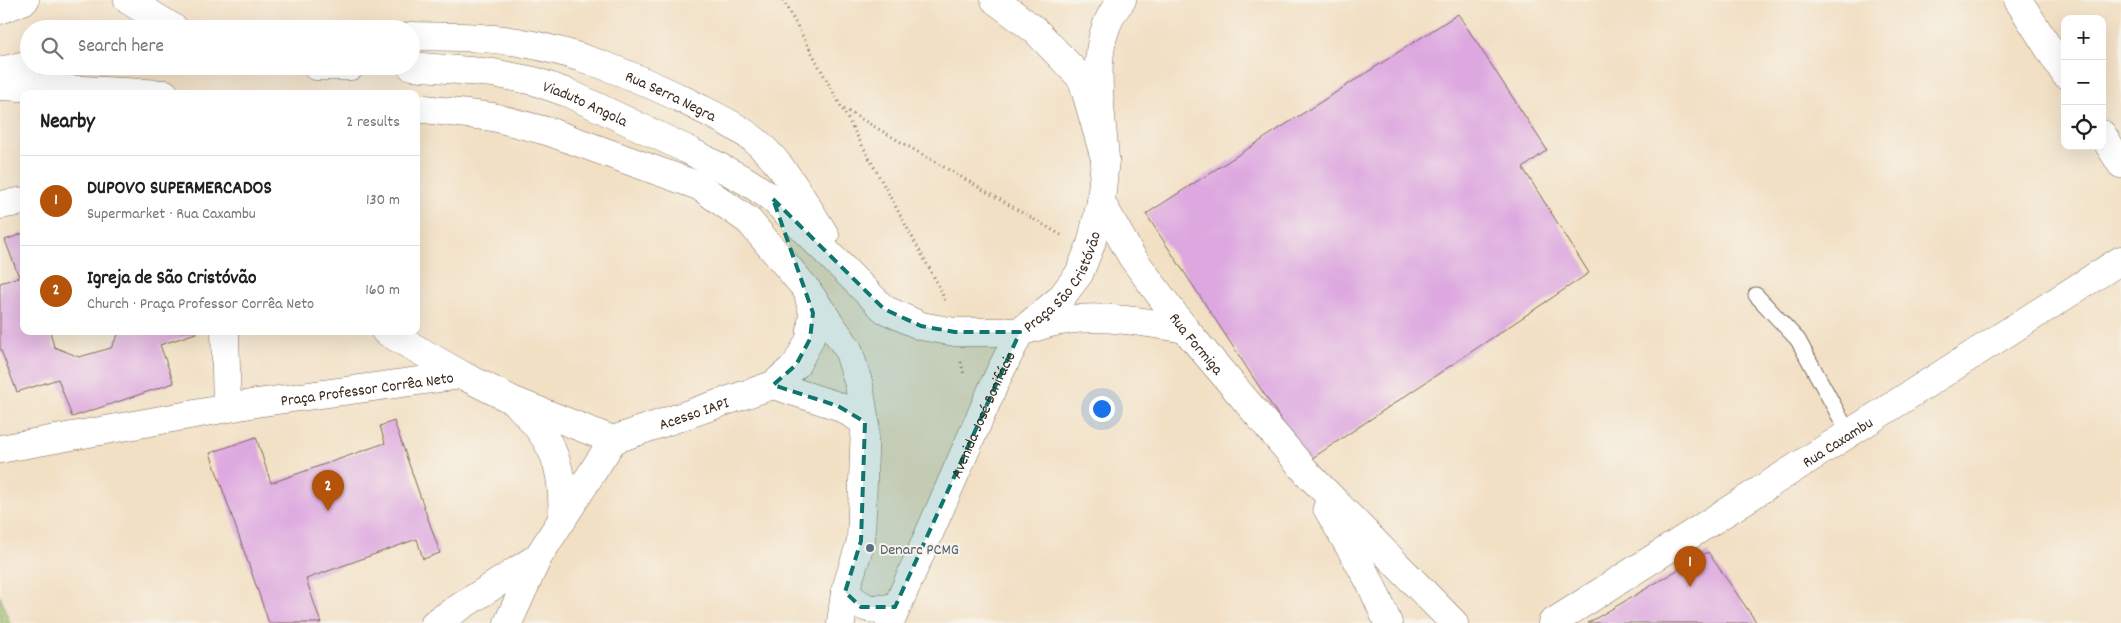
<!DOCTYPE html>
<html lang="en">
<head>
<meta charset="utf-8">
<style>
	:root { --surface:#fff; --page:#f6f6f6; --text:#202124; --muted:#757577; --line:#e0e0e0; --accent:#b45309 }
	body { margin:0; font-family:Dekko,sans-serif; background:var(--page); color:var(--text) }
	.controls { position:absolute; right:15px; top:15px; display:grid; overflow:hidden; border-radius:10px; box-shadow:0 5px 20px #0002 }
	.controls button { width:45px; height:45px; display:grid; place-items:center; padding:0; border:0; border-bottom:1px solid var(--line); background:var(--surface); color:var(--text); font:25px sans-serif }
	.you { position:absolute; left:1101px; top:408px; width:18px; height:18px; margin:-12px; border:4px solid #fff; border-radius:50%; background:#1a73e8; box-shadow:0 0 0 8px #1a73e833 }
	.badge { display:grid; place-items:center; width:32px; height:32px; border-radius:50%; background:var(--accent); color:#fff; font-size:16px; font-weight:700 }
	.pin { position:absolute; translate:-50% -41px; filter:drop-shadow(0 1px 2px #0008) }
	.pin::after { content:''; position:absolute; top:26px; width:18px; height:15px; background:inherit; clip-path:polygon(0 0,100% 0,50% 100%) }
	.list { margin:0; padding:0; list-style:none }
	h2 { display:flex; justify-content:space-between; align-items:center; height:65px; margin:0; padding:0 20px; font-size:21px }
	h2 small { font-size:16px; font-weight:400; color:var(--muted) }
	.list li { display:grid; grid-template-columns:32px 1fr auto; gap:15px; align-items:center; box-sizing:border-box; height:90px; padding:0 20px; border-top:1px solid var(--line) }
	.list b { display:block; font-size:19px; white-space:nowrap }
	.list p { margin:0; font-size:16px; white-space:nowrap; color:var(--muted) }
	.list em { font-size:16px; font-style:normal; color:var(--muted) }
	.icon { flex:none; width:28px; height:28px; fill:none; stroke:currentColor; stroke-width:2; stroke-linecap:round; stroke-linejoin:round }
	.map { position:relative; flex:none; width:2121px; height:623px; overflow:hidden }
	.search { position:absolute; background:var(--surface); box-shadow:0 5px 20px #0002; left:20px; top:20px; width:400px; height:55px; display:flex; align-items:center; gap:12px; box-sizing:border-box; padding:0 18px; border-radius:28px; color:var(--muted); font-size:19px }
	.panel { position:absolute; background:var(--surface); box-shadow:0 5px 20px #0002; left:20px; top:90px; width:400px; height:245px; border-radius:10px }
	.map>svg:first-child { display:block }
	.green { fill:#a0c773; stroke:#6e7848 }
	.building { fill:#dda8e0 }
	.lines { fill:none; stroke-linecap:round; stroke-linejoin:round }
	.lane-casing { stroke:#7b6a58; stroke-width:17 }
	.street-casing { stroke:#7b6a58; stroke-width:29 }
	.secondary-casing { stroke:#7b6a58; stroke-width:29 }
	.highway-casing { stroke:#7b6a58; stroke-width:29 }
	.path { stroke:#7b6a58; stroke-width:3; stroke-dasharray:1 4; stroke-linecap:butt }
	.lane { stroke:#fff; stroke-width:15 }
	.street { stroke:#fff; stroke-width:28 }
	.secondary { stroke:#fff; stroke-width:28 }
	.highway { stroke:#fff; stroke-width:28 }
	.marked { fill:#0f766e; fill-opacity:0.2; stroke:#0f766e; stroke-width:4; stroke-dasharray:10 6; stroke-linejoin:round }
	.service-dot { fill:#5c6f8a; stroke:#f7f3e8; stroke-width:2 }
	.labels { text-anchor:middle; stroke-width:4; stroke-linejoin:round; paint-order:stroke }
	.street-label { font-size:16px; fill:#3b2a1e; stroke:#f7f3e8 }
	.service-label { font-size:16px; fill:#4e5e75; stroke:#f7f3e8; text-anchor:start }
</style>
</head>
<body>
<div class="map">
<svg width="2121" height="623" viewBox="0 0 2121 623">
	<rect width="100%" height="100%" fill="#f7f3e8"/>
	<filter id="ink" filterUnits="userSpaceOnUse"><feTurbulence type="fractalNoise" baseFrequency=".02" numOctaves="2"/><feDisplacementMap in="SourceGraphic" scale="10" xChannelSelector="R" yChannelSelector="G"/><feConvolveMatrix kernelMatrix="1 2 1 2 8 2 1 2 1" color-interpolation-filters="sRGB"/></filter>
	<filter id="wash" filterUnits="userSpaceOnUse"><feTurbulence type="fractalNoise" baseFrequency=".0096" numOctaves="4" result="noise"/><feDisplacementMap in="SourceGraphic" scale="20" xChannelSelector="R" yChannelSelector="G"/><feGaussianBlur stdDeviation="1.12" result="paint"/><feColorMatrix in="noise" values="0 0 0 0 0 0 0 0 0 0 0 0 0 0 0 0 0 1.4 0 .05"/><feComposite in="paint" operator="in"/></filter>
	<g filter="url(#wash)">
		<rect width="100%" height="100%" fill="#f2e0c5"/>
		<path class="green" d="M0 596 9 622 11 623H0Z"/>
		<g id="blocks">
			<path class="building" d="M1458 14 1547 150 1523 168 1589 273 1308 461 1146 214Z
				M24 233V331H50L54 347 79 357 111 348 120 331H196V333L160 345 174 383 72 417 58 379 17 392 0 348V283L19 277 5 240Z
				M394 421 440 553 423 559 417 539 306 579 321 623H269L210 453 256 437 271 483 385 443 380 426Z
				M1708 552 1757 623H1588Z"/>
		</g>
	</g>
	<g filter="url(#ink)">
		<use href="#blocks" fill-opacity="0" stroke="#7b6a58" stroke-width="1"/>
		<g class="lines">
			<g class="lane-casing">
				<path id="lane" d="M1756 295 1798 340 1849 434"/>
			</g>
			<g class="street-casing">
				<g id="street">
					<path d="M2018 0 2065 74"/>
					<path d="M2102 134 2121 164"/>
					<path d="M0 205 24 201"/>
					<path d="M225 331 227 408"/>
					<path d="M385 331 462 375 514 401 613 440 538 557 435 623"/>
					<path d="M773 385 838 406 865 422"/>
					<path d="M517 404C554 441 565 468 562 521"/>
					<path id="s1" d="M613 440 773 385 796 365 810 339 813 313 807 290"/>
					<path id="s2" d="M0 449 256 403 462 375"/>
					<path d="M508 623 538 557"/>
				</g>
			</g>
			<g class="secondary-casing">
				<g id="secondary">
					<path d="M128 0 175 29"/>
					<path id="s3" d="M411 36C447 37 483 36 518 42 577 52 632 75 686 101 710 114 737 125 758 143 786 168 805 204 825 235"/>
					<path d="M316 66H351"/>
					<path id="s4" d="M411 66 493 73 534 81 568 93 686 149 748 182 773 199 884 309 921 326 955 332H1020L1060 299 1079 274 1091 244 1101 202 1105 159 1082 79 1036 31 995 0"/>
					<path d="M0 71 29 64"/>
					<path d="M0 86 165 94"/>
					<path d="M416 108 493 117 550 132 699 186 749 221 807 290 848 349 859 385 865 422 861 541 845 592 841 623"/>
					<path id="s5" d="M1101 202 1132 257 1185 329 1308 474 1454 623"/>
					<path d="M1327 508 1371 584 1388 623"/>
					<path d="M845 592C864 610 869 611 895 607"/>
					<path id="s6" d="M890 623 998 376 1020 332C1034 328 1047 323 1061 321 1099 314 1148 322 1185 329"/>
					<path id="s7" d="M1552 623 2121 260"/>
				</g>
			</g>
			<g class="highway-casing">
				<path id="highway" d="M0 10 25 0
					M1105 159C1102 109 1085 41 1122 0"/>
			</g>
			<path class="path" d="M783 0 940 288 945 301
				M844 109 1061 235
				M961 362 964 375"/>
			<use href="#lane" class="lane"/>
			<use href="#street" class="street"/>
			<use href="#secondary" class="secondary"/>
			<use href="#highway" class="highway"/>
		</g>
	</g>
	<path class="marked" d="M773 199 884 309 921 326 955 332H1020L895 607H861L845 592 861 541 865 422 838 406 773 385 796 365 810 339 813 313Z"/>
	<circle class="service-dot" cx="870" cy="548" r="5"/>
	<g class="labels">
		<g class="street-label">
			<text dy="6" stroke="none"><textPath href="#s3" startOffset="270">Rua Serra Negra</textPath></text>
			<text dy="6" stroke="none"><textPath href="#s4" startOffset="180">Viaduto Angola</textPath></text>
			<text dy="6" stroke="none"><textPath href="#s4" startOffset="755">Praça São Cristóvão</textPath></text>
			<text dy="6" stroke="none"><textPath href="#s5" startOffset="171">Rua Formiga</textPath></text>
			<text dy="6" stroke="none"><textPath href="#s2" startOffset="372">Praça Professor Corrêa Neto</textPath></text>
			<text dy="6" stroke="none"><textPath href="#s1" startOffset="85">Acesso IAPI</textPath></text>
			<text dy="6" stroke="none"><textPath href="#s6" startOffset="228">Avenida José Bonifácio</textPath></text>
			<text dy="6" stroke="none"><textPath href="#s7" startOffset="338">Rua Caxambu</textPath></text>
		</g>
		<g class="service-label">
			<text x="880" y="554">Denarc PCMG</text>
		</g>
	</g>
</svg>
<div class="controls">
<button>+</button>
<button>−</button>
<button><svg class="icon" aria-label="locate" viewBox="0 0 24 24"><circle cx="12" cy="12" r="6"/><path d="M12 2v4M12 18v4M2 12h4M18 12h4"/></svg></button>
</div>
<div class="you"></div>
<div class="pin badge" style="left:1690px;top:587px">1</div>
<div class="pin badge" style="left:328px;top:511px">2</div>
<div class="search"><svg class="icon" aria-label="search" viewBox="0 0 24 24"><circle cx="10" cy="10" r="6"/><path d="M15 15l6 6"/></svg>Search here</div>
<section class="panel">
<h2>Nearby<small>2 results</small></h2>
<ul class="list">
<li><span class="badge">1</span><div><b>DUPOVO SUPERMERCADOS</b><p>Supermarket · Rua Caxambu</p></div><em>130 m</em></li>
<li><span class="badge">2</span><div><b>Igreja de São Cristóvão</b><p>Church · Praça Professor Corrêa Neto</p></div><em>160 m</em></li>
</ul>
</section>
</div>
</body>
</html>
